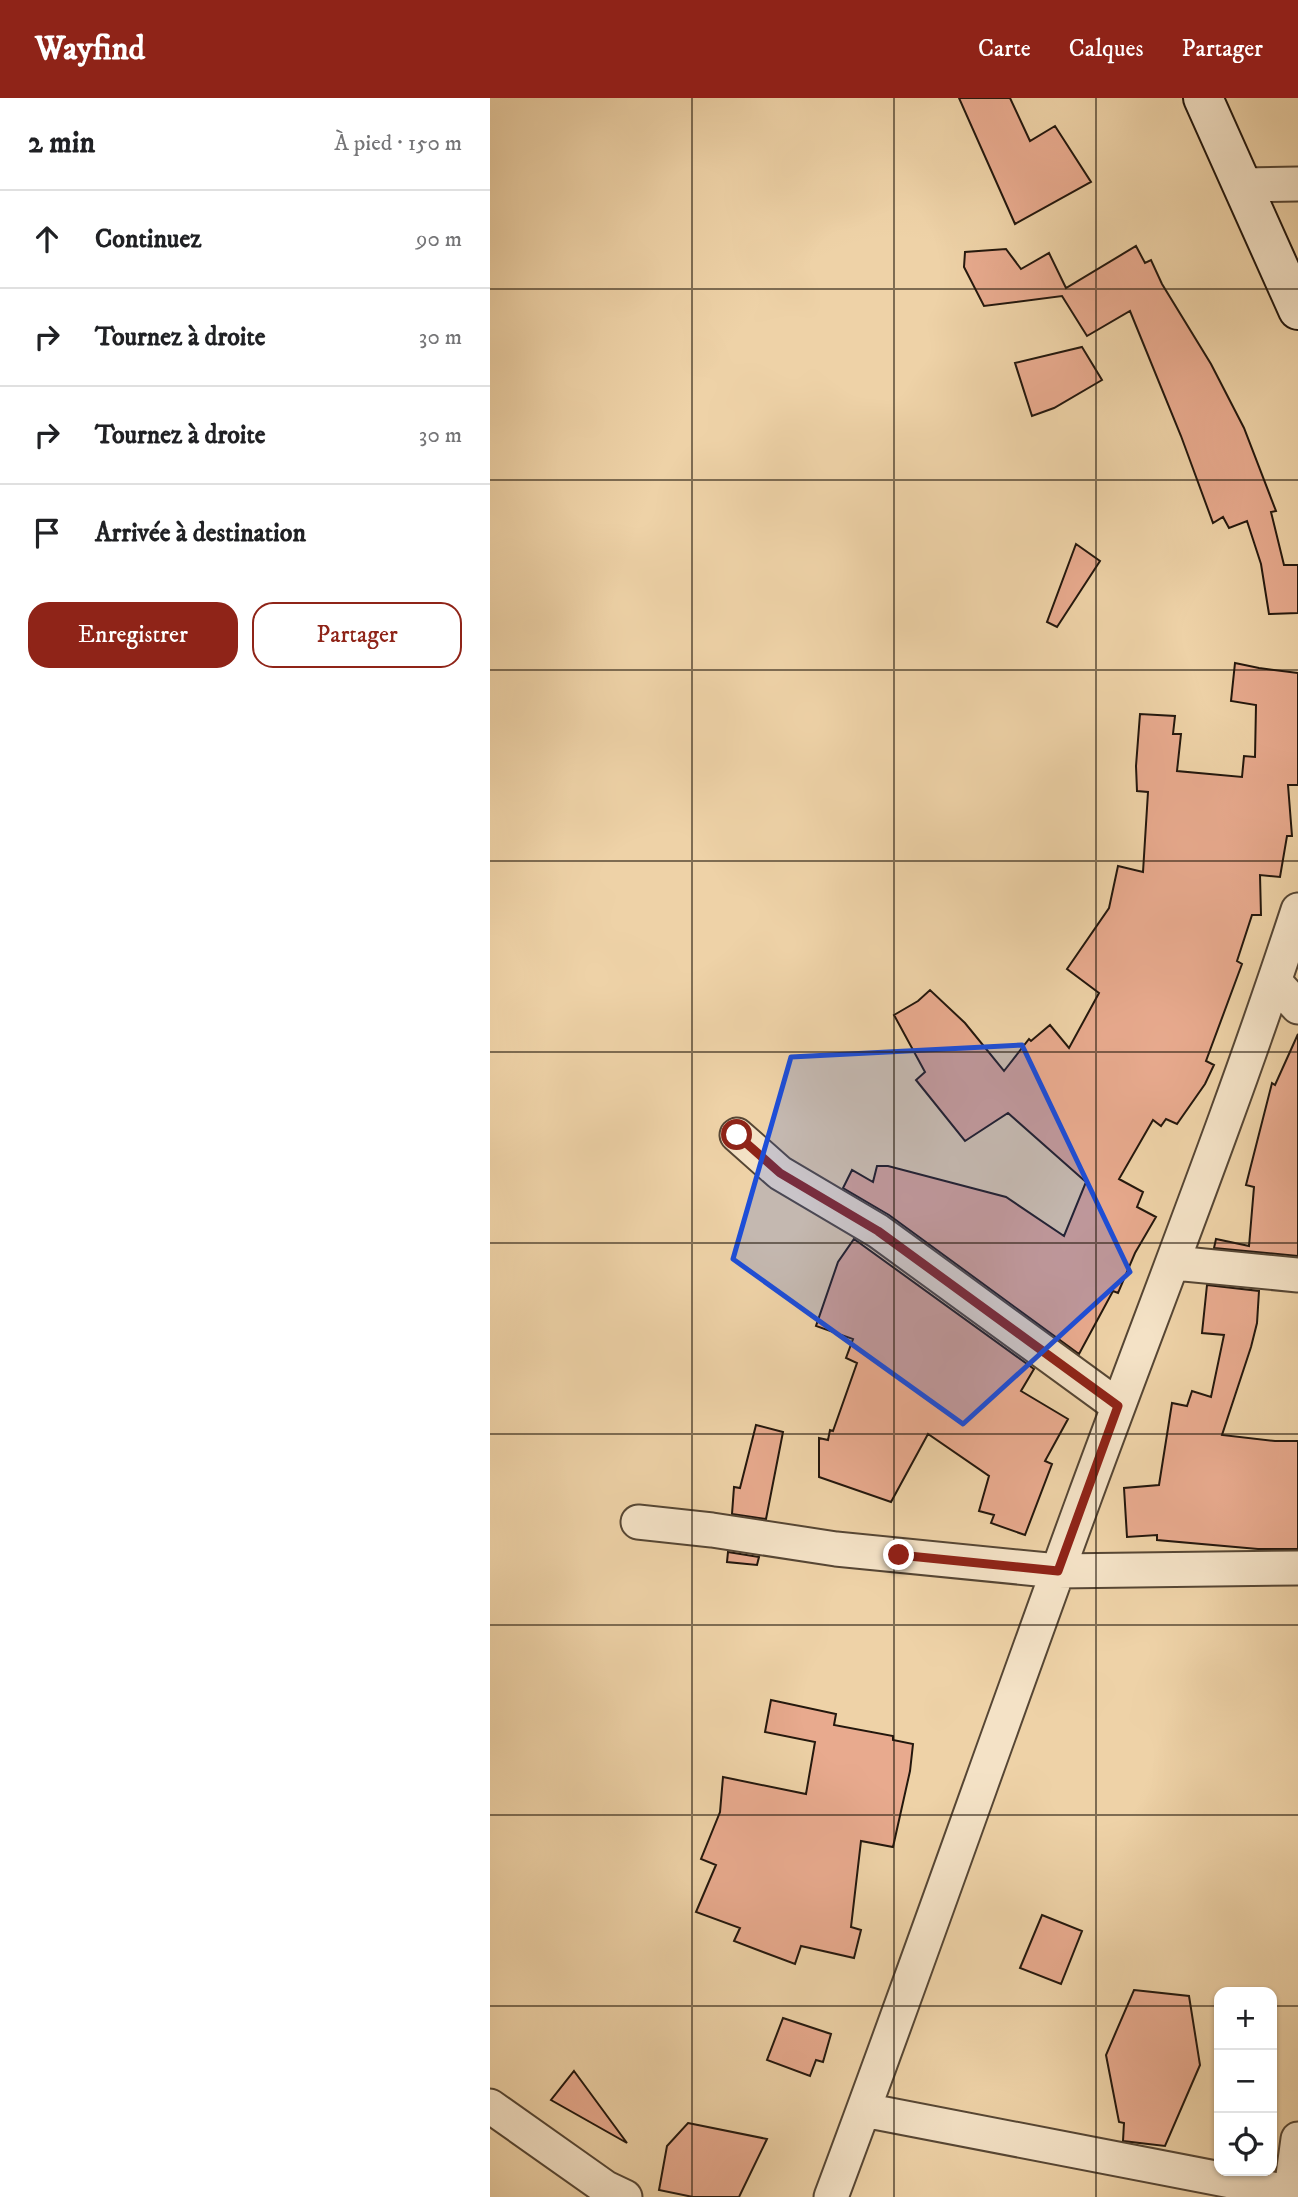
<!DOCTYPE html>
<html lang="fr">
<head>
<meta charset="utf-8">
<style>
	:root { --surface:#fff; --page:#f2f2f2; --text:#202124; --muted:#757577; --line:#e0e0e0; --accent:#8f2418 }
	body { margin:0; font-family:"IM FELL DW Pica",serif; background:var(--page); color:var(--text) }
	.controls { position:absolute; right:21px; bottom:21px; display:grid; overflow:hidden; border-radius:14px; box-shadow:0 2px 5px #0004 }
	.controls button { width:63px; height:63px; display:grid; place-items:center; padding:0; border:0; border-bottom:2px solid var(--line); background:var(--surface); color:var(--text); font:35px sans-serif }
	.stop { position:absolute; width:21px; height:21px; margin:-16px; border:5px solid #8f2418; border-radius:50%; background:#fff }
	.stop.end { background:#8f2418; border-color:#fff; box-shadow:0 2px 7px #0008 }
	.list { margin:0; padding:0; list-style:none }
	h2 { display:flex; justify-content:space-between; align-items:center; height:91px; margin:0; padding:0 28px; font-size:30px }
	h2 small { font-size:23px; font-weight:400; color:var(--muted) }
	.list li { display:grid; grid-template-columns:46px 1fr auto; gap:21px; align-items:center; box-sizing:border-box; height:98px; padding:0 28px; border-top:2px solid var(--line) }
	.list b { display:block; font-size:26px; white-space:nowrap }
	.list em { font-size:23px; font-style:normal; color:var(--muted) }
	.actions { display:flex; gap:14px; padding:21px 28px }
	.actions a { flex:1; padding:16px 0; border:2px solid var(--accent); border-radius:21px; text-align:center; font-size:24px; color:var(--accent) }
	.actions .main { background:var(--accent); color:#fff }
	.icon { flex:none; width:38px; height:38px; fill:none; stroke:currentColor; stroke-width:2; stroke-linecap:round; stroke-linejoin:round }
	.map { position:relative; flex:none; width:808px; height:2099px; overflow:hidden }
	header { display:flex; align-items:center; gap:42px; box-sizing:border-box; height:98px; padding:0 35px; background:var(--accent); color:#fff }
	header strong { font-size:33px }
	nav { display:flex; gap:38px; margin-inline-start:auto; font-size:24px }
	main { display:flex }
	aside { flex:1; background:var(--surface) }
	.map>svg:first-child { display:block }
	.building { fill:#e8aa8e; stroke:#23170d; stroke-width:2 }
	.lines { fill:none; stroke-linecap:round; stroke-linejoin:round }
	.street-casing { stroke:#564634; stroke-width:37 }
	.secondary-casing { stroke:#23170d; stroke-width:42 }
	.street { stroke:#f4e2c6; stroke-width:33 }
	.secondary { stroke:#f4e2c6; stroke-width:38 }
	.route { stroke:#8f2418; stroke-width:9 }
	.marked { fill:#1d4ed8; fill-opacity:0.2; stroke:#1d4ed8; stroke-width:5; stroke-linejoin:round }
	.grid { fill:none; stroke:#23170d; stroke-width:2; stroke-opacity:0.55 }
</style>
</head>
<body>
<header>
<strong>Wayfind</strong>
<nav><a>Carte</a><a>Calques</a><a>Partager</a></nav>
</header>
<main>
<aside>
<h2>2 min<small>À pied · 150 m</small></h2>
<ul class="list">
<li><svg class="icon" aria-label="ahead" viewBox="0 0 24 24"><path d="M12 20V5M6 11l6-6 6 6"/></svg><div><b>Continuez</b></div><em>90 m</em></li>
<li><svg class="icon" aria-label="right" viewBox="0 0 24 24"><path d="M7 20v-9h11M14 6l5 5-5 5"/></svg><div><b>Tournez à droite</b></div><em>30 m</em></li>
<li><svg class="icon" aria-label="right" viewBox="0 0 24 24"><path d="M7 20v-9h11M14 6l5 5-5 5"/></svg><div><b>Tournez à droite</b></div><em>30 m</em></li>
<li><svg class="icon" aria-label="arrive" viewBox="0 0 24 24"><path d="M6 21V4h12l-3 4 3 4H6"/></svg><div><b>Arrivée à destination</b></div></li>
</ul>
<div class="actions"><a class="main">Enregistrer</a><a>Partager</a></div>
</aside>
<div class="map">
<svg width="808" height="2099" viewBox="0 0 808 2099">
	<rect width="100%" height="100%" fill="#eed2a7"/>
	<filter id="stains"><feTurbulence type="fractalNoise" baseFrequency=".00286" numOctaves="4"/><feColorMatrix values="0 0 0 0 .2 0 0 0 0 .09 0 0 0 0 .02 0 0 0 .5 -.17"/></filter>
	<radialGradient id="worn" r=".72"><stop offset=".6" stop-color="#630" stop-opacity="0"/><stop offset="1" stop-color="#630" stop-opacity=".3"/></radialGradient>
	<path class="building" d="M469 0H520L540 43 565 28 601 84 525 126Z
		M646 148 655 165 661 162 672 186 721 266 754 330 786 413 781 414 794 467H808V515L779 516 771 466 757 423 739 430 733 419 723 425 691 338 640 213 597 238 572 198 494 208 474 169 475 154 516 151 531 171 559 155 576 190Z
		M592 249 612 282 564 310 542 318 525 265Z
		M586 446 610 463 567 529 557 524Z
		M745 565 769 570 808 575V687H798L802 738H797L790 779 770 777 771 817H762L747 863 752 866 716 963 724 967 715 986 687 1026 676 1021 671 1028 663 1022 629 1081 653 1094 647 1109 666 1119 645 1155 628 1195 623 1193 589 1256 399 1117 353 1090 362 1072 383 1084 387 1068H398L516 1099 574 1138 596 1084 518 1015 475 1043 426 982 435 974 404 917 428 903 440 892 475 925 514 973 539 941 541 943 560 927 579 950 609 895 577 871 619 810 628 768 653 774 658 694 647 693 646 668 650 616 685 618 683 636H691L687 673 752 679 754 658 765 659 766 607 741 603Z
		M808 936V1158L724 1150 726 1141 759 1148 764 1089 756 1087 782 985 785 987Z
		M364 1141 544 1271 531 1293 578 1321 555 1363 562 1366 535 1437 501 1425 504 1417 489 1413 499 1378 438 1336 401 1404 329 1379V1340L338 1342 340 1332 343 1333 367 1265 356 1260 363 1241 326 1228 348 1164Z
		M717 1187 769 1193 767 1225 761 1249 732 1337 785 1343H808V1451H768L667 1442V1437L637 1439 634 1390 669 1387 682 1305 697 1308 702 1293 721 1299 734 1237 712 1235Z
		M266 1327 293 1334 276 1421 242 1416 244 1389 250 1390Z
		M238 1454 269 1459 267 1467 237 1464Z
		M281 1602 346 1616 344 1627 403 1638V1642L423 1646 420 1673 403 1749 371 1743 361 1829 371 1832 364 1860 311 1848 305 1866 244 1843 250 1830 206 1814 226 1767 211 1761 230 1714 233 1679 316 1696 325 1644 275 1634Z
		M552 1817 592 1833 571 1886 530 1870Z
		M644 1892 699 1898 710 1967 675 2048 633 2043 634 2025 629 2024 616 1957Z
		M293 1920 341 1936 333 1964 326 1962 320 1978 277 1962Z
		M84 1973 137 2045 61 2002Z
		M198 2025 277 2041 249 2099H203L169 2092 177 2048Z"/>
	<g class="lines">
		<g class="street-casing">
			<path id="street" d="M753 87 808 86
				M785 884 808 909
				M247 1037 290 1075 388 1133 628 1308
				M684 1165 808 1177
				M148 1424 222 1432 346 1451 568 1473 808 1470
				M0 2008 116 2090 135 2099
				M374 2012 808 2096
				M341 2099C428 1867 509 1633 594 1401 666 1205 743 1011 808 812
				M800 2099 808 2041"/>
		</g>
		<g class="secondary-casing">
			<path id="secondary" d="M713 0 808 212"/>
		</g>
		<use href="#street" class="street"/>
		<use href="#secondary" class="secondary"/>
	</g>
	<g class="lines">
		<path class="route" d="M247 1037 290 1075 388 1133 628 1308 568 1473 409 1457"/>
	</g>
	<path class="marked" d="M532 947 640 1174 473 1326 243 1161 301 959Z"/>
	<path class="grid" d="M202 0V2099M404 0V2099M606 0V2099M0 191H808M0 382H808M0 572H808M0 763H808M0 954H808M0 1145H808M0 1336H808M0 1527H808M0 1717H808M0 1908H729M782 1908H808"/>
	<rect width="100%" height="100%" filter="url(#stains)"/>
	<rect width="100%" height="100%" fill="url(#worn)"/>
</svg>
<div class="controls">
<button>+</button>
<button>−</button>
<button><svg class="icon" aria-label="locate" viewBox="0 0 24 24"><circle cx="12" cy="12" r="6"/><path d="M12 2v4M12 18v4M2 12h4M18 12h4"/></svg></button>
</div>
<div class="stop" style="left:247px;top:1037px"></div>
<div class="stop end" style="left:409px;top:1457px"></div>
</div>
</main>
</body>
</html>
